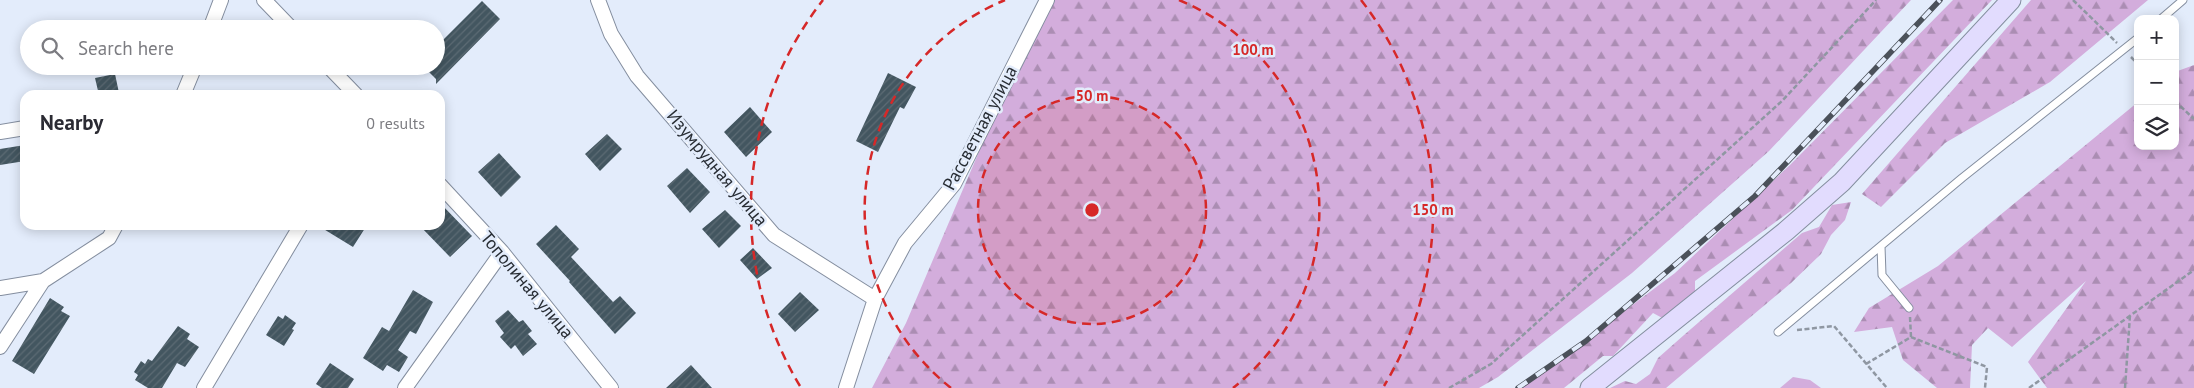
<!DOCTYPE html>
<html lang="en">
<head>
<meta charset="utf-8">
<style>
	:root { --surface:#fff; --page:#f2f2f3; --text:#2b2b33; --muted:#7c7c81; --line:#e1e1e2 }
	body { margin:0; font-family:"PT Sans",sans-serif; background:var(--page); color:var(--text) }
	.controls { position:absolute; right:15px; top:15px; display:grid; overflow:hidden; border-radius:10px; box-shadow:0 2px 12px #0003 }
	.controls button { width:45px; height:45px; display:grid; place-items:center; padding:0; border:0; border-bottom:1px solid var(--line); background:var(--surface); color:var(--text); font:25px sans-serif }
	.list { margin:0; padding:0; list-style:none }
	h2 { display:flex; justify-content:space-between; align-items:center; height:65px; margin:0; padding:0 20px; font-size:21px }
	h2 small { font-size:16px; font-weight:400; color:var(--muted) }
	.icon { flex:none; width:28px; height:28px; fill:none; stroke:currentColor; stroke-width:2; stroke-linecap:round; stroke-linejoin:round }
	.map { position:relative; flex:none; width:2194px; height:388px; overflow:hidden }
	.search { position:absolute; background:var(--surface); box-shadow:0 2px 12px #0003; left:20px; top:20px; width:425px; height:55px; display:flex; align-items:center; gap:12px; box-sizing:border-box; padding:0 18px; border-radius:28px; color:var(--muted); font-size:19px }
	.panel { position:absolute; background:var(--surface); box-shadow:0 2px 12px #0003; left:20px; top:90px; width:425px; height:140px; border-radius:15px }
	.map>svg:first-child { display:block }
	.grass { fill:#d3addc }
	.forest { fill:url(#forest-firs) }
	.building { fill:url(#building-hatch) }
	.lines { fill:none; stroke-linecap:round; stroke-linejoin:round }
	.lane-casing { stroke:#848e9f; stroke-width:9 }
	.street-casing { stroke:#848e9f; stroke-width:16 }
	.secondary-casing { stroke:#848e9f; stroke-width:21 }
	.path { stroke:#8f97a2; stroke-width:2.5; stroke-dasharray:5 2.5; stroke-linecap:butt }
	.lane { stroke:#fff; stroke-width:7 }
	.street { stroke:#fff; stroke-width:14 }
	.secondary { stroke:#e2dcfe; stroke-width:19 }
	.rail-casing { stroke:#4b515a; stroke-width:5.5 }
	.rail { stroke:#e3ecfb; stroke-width:4; stroke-dasharray:11; stroke-linecap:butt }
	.ring { fill:none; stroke:#d62828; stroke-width:2.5; stroke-dasharray:9 6 }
	.labels { text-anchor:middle; stroke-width:5; stroke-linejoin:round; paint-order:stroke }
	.street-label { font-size:18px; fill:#282d34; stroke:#e3ecfb }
	.centre { fill:#d62828; stroke:#e3ecfb; stroke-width:2.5 }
	.ring-label { font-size:15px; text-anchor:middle; font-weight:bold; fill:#d62828; stroke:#e3ecfb; stroke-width:5; stroke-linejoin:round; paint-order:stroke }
</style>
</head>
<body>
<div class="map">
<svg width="2194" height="388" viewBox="0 0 2194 388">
	<defs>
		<pattern id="forest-firs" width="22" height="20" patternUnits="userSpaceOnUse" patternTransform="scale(1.25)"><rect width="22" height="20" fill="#d3addc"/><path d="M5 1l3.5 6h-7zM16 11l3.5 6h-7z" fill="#ab8db3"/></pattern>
		<pattern id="building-hatch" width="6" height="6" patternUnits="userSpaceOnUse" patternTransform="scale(1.25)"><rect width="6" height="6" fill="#435660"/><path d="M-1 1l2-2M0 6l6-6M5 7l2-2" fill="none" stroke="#5c6b74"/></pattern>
	</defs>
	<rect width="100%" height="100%" fill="#e3ecfb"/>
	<path class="grass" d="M1793 377 1810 380 1821 388H1780Z"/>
	<path class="forest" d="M1050 0H1911L1769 151 1632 273 1498 377 1479 388H872L906 323 1010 79Z
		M1953 0H1992L1792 210 1695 281V297L1666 320 1653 313 1613 356H1603L1564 388H1522L1675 273 1790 165Z
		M2031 0H2148L2050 82 1945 143 1881 207 1862 194Z
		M2194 65V388H2047L2028 362 2086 281 2012 347 1988 328 1972 345 1970 388H1937L1903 360 1892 327 1854 332 1869 308 1938 266 2138 102V146H2175V72Z
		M1851 202 1845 220 1831 235 1821 254 1791 283 1666 388H1610L1625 381 1636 384 1650 374 1658 358 1684 335 1802 233 1819 227 1832 205Z"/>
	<path class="building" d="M482 1 500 19 436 84V79L423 66H436V47Z
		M888 73 916 87 904 109 900 107 878 152 856 141Z
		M115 74 119 93 99 95 95 78Z
		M750 107 772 132 746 157 724 132Z
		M607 134 622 149 600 171 585 154Z
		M25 145V161L0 165V149Z
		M499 153 521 177 501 197 478 172Z
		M687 168 710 192 690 213 667 186Z
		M440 203 472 236 450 257 419 225H440Z
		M725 210 741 226 719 248 702 229Z
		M317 225H367L353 247Z
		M556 225 579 249 571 257 613 302 620 296 636 313 615 334 569 282 570 281 536 244Z
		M753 248 772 268 757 279 740 260Z
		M413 290 433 302 416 334 410 331 398 350 408 357 399 372 387 365 383 371 363 358 382 327 389 331Z
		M800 292 819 310 795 332 778 314Z
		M50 298 64 307 61 311 70 316 34 374 12 361Z
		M508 310 519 322 523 320 532 331 528 334 537 344 523 356 515 345 511 349 500 337 504 333 495 321Z
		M285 315 296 323 292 329 294 330 284 346 266 335 278 316 283 319Z
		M178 326 190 334 187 339 199 347 185 367 177 363 162 388H148L135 380 138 375 134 372 141 361 145 364 148 359 152 361Z
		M330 363 354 379 348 388H322L316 384Z
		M691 365 712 388H666Z"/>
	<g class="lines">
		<g class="lane-casing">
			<path id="lane" d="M2161 19 2183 0
				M1881 246 1882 275 1909 308
				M1778 332 1962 178 2138 38"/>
		</g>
		<g class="street-casing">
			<path id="street" d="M264 0 292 29
				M598 0 611 34 637 76 774 235 875 299
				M210 29 221 0
				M328 66 356 95
				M183 95 195 66
				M0 132 25 128
				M440 185 502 252 611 388
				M0 288 43 281
				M0 347 43 281 109 238 116 225
				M204 388 301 225
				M405 388 502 252
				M846 388 875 299 905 243 954 184 1047 0"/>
		</g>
		<g class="secondary-casing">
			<path id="secondary" d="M1590 388 1786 231 1842 182 2011 0"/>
		</g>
		<path class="path" d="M2073 0 2117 43
			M2131 57 2138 64
			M2175 101 2194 119
			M1797 330 1834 326 1887 388
			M1911 337 1987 367 1985 388
			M1866 364 1911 337 1910 317
			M1449 388 1491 364 1782 101 1876 0
			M2029 388 2194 270
			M2125 388 2130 315"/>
		<use href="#lane" class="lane"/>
		<use href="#street" class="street"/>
		<use href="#secondary" class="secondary"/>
		<g class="rail-casing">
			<path id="rail" d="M1518 388 1586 341 1755 196 1940 0"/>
		</g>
		<use href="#rail" class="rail"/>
	</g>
	<circle cx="1092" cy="210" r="114" fill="#d62828" fill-opacity=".12"/>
	<g class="ring">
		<circle cx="1092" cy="210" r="114"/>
		<path d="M951 388A227 227 0 0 1 1005 0M1179 0A227 227 0 0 1 1233 388"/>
		<path d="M800 386A341 341 0 0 1 823 0M1361 0A341 341 0 0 1 1384 386"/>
	</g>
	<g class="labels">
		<g class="street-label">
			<text transform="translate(980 128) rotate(-62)" y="6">Рассветная улица</text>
			<text transform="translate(717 168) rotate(50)" y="6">Изумрудная улица</text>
			<text transform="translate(527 285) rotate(50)" y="6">Тополиная улица</text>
		</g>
	</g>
	<circle cx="1092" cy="210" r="8" class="centre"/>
	<g class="ring-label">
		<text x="1253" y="55">100 m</text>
		<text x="1092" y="101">50 m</text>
		<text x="1433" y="215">150 m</text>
	</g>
</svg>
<div class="controls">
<button>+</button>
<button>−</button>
<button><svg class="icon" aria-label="layers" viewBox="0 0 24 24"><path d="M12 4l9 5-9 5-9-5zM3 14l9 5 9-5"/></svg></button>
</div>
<div class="search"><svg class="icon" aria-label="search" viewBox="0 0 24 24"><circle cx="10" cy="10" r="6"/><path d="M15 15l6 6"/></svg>Search here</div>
<section class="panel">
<h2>Nearby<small>0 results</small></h2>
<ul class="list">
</ul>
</section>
</div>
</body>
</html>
